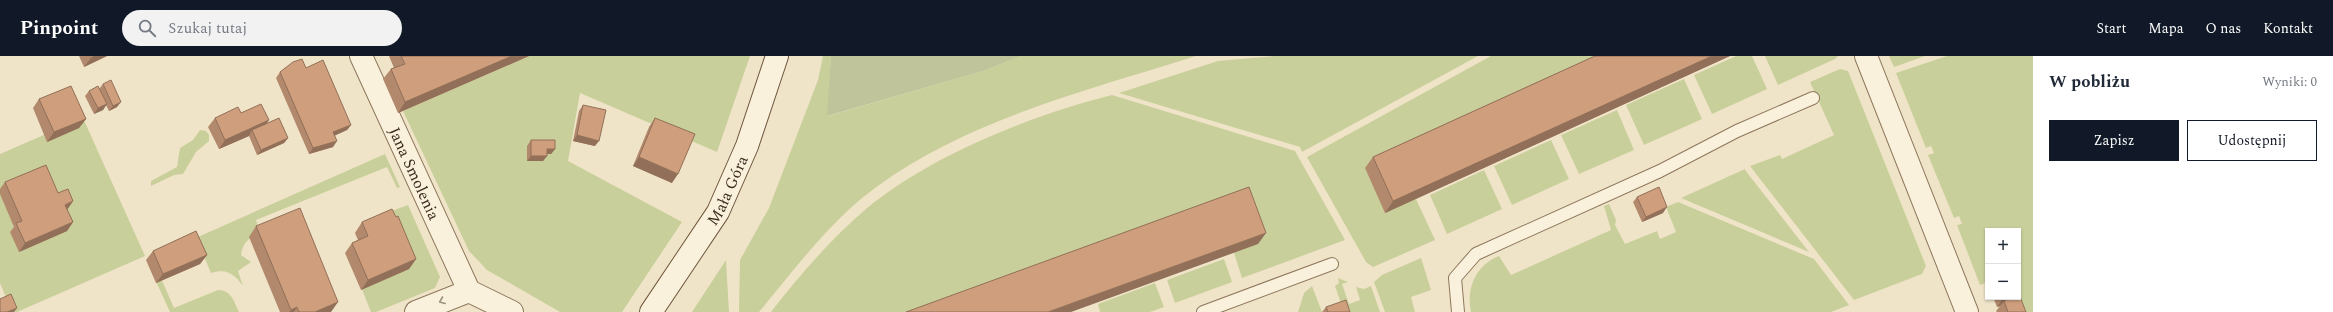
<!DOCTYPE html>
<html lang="pl">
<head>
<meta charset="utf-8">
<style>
	:root { --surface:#fff; --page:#f2f2f3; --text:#1f2937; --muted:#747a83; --line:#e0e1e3; --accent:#111827 }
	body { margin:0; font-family:Spectral,serif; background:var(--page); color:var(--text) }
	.controls { position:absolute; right:12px; bottom:12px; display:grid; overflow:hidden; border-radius:0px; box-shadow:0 1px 3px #0004 }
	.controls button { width:36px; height:36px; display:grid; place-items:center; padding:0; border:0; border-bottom:1px solid var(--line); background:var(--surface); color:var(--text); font:20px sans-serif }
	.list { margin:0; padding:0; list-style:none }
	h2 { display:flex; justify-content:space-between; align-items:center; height:52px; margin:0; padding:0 16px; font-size:17px }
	h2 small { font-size:13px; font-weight:400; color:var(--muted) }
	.actions { display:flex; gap:8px; padding:12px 16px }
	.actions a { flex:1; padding:9px 0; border:1px solid var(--accent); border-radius:0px; text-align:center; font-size:14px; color:var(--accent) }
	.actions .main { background:var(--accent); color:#fff }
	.icon { flex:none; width:22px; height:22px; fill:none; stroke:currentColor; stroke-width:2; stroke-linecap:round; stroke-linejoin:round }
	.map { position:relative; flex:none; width:2033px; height:256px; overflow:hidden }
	header { display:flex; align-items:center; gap:24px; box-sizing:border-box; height:56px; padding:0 20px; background:var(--accent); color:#fff }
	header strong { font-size:19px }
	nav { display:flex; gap:22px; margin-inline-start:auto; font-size:14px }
	.search { width:280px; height:36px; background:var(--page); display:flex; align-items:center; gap:10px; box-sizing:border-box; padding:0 14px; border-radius:22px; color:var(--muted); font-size:15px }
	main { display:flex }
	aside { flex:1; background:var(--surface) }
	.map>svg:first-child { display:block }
	.green { fill:#c9cf9b }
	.cemetery { fill:#bfc49a }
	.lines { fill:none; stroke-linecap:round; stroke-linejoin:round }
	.lane-casing { stroke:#8d765c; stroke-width:14 }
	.street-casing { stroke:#8d765c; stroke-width:24 }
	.secondary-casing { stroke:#6f573f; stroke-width:24 }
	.lane { stroke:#faf1dc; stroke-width:12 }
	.street { stroke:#faf1dc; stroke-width:22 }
	.secondary { stroke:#faf1dc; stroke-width:22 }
	.wall { fill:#b2896c }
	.shaded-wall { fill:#916f58 }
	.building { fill:#cf9f7d; stroke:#916f58 }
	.oneway { stroke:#9c907e }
	.labels { text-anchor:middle; stroke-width:3.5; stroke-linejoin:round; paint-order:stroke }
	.street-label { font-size:16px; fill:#3d2e20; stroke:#f7eed8 }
</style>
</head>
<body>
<header>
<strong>Pinpoint</strong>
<div class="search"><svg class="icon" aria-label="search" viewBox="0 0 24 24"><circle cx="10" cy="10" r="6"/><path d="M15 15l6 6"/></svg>Szukaj tutaj</div>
<nav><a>Start</a><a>Mapa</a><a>O nas</a><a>Kontakt</a></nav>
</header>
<main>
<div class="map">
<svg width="2033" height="256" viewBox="0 0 2033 256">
	<rect width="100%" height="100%" fill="#f0e4c8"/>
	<path class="green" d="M529 0H750L717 96 580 37 568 105 682 166 622 256H560L487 214 469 195 403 55Z
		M823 0H831L828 60 983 15 1021 0H1196C1086 35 969 63 875 132 829 166 795 213 759 256H739L740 204 769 152 818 24Z
		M1274 0H1478L1302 96 1300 91 1119 37 1218 5Z
		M1491 0H1612L1366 112 1385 156 1416 143 1435 184 1373 211 1366 206 1307 101Z
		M1736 0H1752L1767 33 1712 58 1694 19Z
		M1765 0H1838L1835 3 1778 29Z
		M1889 0H1925L1894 11Z
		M1947 0H2033V256H2014L2005 241H2018V175H1988V226L1980 229 1957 169 1962 168 1959 160 1954 162 1928 99 1934 97 1931 90 1926 92 1896 17Z
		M1840 13 1848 15 1926 210 1922 218 1854 244 1750 110 1780 99 1782 103 1834 79 1810 26Z
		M1684 23 1702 63 1644 89 1626 49Z
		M1112 39 1295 95 1345 184 1242 222 1234 197 929 256H771C797 222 833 181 866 153 929 100 1032 59 1112 39Z
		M1617 54 1634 94 1579 118 1561 79Z
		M83 62 145 200 17 256H12L0 227V98Z
		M200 74 206 75 209 79V85L196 96 183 118 174 119 151 130V125L177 111 180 92 193 84Z
		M1551 84 1569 123 1512 149 1494 110Z
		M385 98 400 131 397 132 387 111 256 164 260 176C250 181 242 187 241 199L251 206 238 215 243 230C234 218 227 212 211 217L197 184 153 204 174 252 218 234C231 234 234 245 239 256H170L146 204Z
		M1745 113V114L1809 196 1681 142Z
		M1484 114 1502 153 1447 178 1430 139Z
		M1678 146 1814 203 1849 249 1831 256H1471C1466 232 1476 209 1499 200L1511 219 1611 174 1604 150 1609 148 1616 164 1615 169 1625 188 1657 175 1660 183 1676 176 1666 151Z
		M408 149 440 221 435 232 376 256H371L361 231 386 157Z
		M1421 202 1431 234 1411 241 1415 256H1385L1374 226 1382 219Z
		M1224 203 1232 226 1175 247 1167 224Z
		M726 204 729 256H692Z
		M1338 222 1348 226 1342 228 1349 248 1360 244 1356 231 1364 233 1371 230 1380 256H1344L1335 230 1339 227Z
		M1155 227 1164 251 1150 256H1100L1098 248Z
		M1312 230 1322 256H1298L1304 237Z"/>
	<path class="cemetery" d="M831 0H1021L983 15 827 60Z"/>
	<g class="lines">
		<g class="lane-casing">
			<path id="lane" d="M1203 256 1332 208
				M1458 256 1455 222 1476 198 1660 115 1737 75 1813 42"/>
		</g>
		<g class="street-casing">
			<g id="street">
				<path id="s1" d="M361 0 469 235 512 256"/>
				<path d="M1866 0 1967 256"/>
				<path d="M416 256 469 235"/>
			</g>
		</g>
		<g class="secondary-casing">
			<g id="secondary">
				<path id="s2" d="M651 256 718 156 747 90 777 0"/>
			</g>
		</g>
		<use href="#lane" class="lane"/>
		<use href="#street" class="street"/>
		<use href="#secondary" class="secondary"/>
	</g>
	<path class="wall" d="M79 0H107L84 11Z
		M389 0H529L398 57 383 23 391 13 394 12Z
		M1595 0H1730L1385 157 1365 112 1373 101Z
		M306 12 351 69 347 74 334 80 333 91 309 98 276 22 280 16Z
		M103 28 117 51 109 55 106 49 103 54 94 58 85 40 89 35 99 33Z
		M39 43 86 63 79 72 47 86 33 52Z
		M583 49 595 90 573 85 579 55Z
		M241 57 269 64 266 68 288 82 284 87 257 99 249 80 219 93 208 71 215 62Z
		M655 62 672 127 633 110 649 71Z
		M531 84 555 93 551 98H547V100L543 105H527V90Z
		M5 126 58 137 73 145 67 153 73 166 67 175 19 196 10 176 14 171 0 138V133Z
		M1637 141 1663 157 1642 166 1633 146Z
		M362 166 416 203 409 213 361 234 345 197 352 187 358 184 355 177Z
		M256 170 331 256H280L249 181Z
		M153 195 207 199 200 208 156 227 146 204Z
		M1993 241H2012L2026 256H1997L1996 255 2000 250 1997 251Z
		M1326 251 1350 256H1322Z"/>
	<path class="shaded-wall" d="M94 0H107L84 11 91 2Z
		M512 0H529L398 57 405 46Z
		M1712 0H1730L1385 157 1393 145Z
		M121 46 117 51 109 55 113 50Z
		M107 48 103 54 94 58 98 52Z
		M86 63 79 72 47 86 54 76Z
		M269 64 262 74H252L249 80 219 93 225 84Z
		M351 69 347 74 329 82 333 76Z
		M577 79 599 85 595 90 573 85Z
		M288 82 284 87 257 99 261 94Z
		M337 85 333 91 309 98 313 92Z
		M547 93H555L551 98H543Z
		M531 100H547L543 105H527Z
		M639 101 678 118 672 127 633 110Z
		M73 145 67 154 65 149Z
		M1667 151 1663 157 1642 166 1646 161Z
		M73 166 67 175 19 196 25 187Z
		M1266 177 1258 188 1071 256H1048Z
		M207 199 200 208 156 227 163 218Z
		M416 203 409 213 361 234 368 224Z
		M2004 241H2012L2004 245 2000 250 1997 251Z
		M338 246 331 256H315Z
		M297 251 294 256H289L291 254Z
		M17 252 14 256H7Z"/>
	<path class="building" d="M401 0H512L405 46 391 13 405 8Z
		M1595 0H1712L1393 145 1373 101Z
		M302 3 306 12 323 4 351 69 333 76 337 85 313 92 280 16 293 6Z
		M111 24 121 46 113 50 103 28Z
		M71 30 86 63 54 76 39 43Z
		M98 30 107 48 98 52 89 35Z
		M261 48 269 64 225 84 215 62 238 51 241 57Z
		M583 49 606 54 599 85 577 79Z
		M279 62 288 82 261 94 252 74Z
		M655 62 695 78 678 118 639 101Z
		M531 84H555V93H547V100H531Z
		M46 109 58 137 68 133 73 145 65 149 73 166 25 187 16 167 22 165 5 126Z
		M1249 131 1266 177 1048 256H906Z
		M1659 131 1667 151 1646 161 1637 141Z
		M300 152 338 246 315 256H299L297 251 291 254 256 170Z
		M392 153 396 161 398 160 416 203 368 224 352 187 368 180 362 166Z
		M196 175 207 199 163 218 153 195Z
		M11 238 17 252 7 256H0V243Z
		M2019 238 2026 256H2008L2004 245 2012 241H2018V239Z
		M1346 244 1350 256H1328L1326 251Z"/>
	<defs><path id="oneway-chevron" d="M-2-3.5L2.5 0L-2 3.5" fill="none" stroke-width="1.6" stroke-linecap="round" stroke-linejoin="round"/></defs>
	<use class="oneway" href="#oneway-chevron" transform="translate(442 245) rotate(158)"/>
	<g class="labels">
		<g class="street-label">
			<text dy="6" stroke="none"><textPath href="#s1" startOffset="129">Jana Smolenia</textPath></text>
			<text dy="6" stroke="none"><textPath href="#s2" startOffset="144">Mała Góra</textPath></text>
		</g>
	</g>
</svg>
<div class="controls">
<button>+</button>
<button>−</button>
</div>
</div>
<aside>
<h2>W pobliżu<small>Wyniki: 0</small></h2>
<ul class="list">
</ul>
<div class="actions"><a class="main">Zapisz</a><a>Udostępnij</a></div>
</aside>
</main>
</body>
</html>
